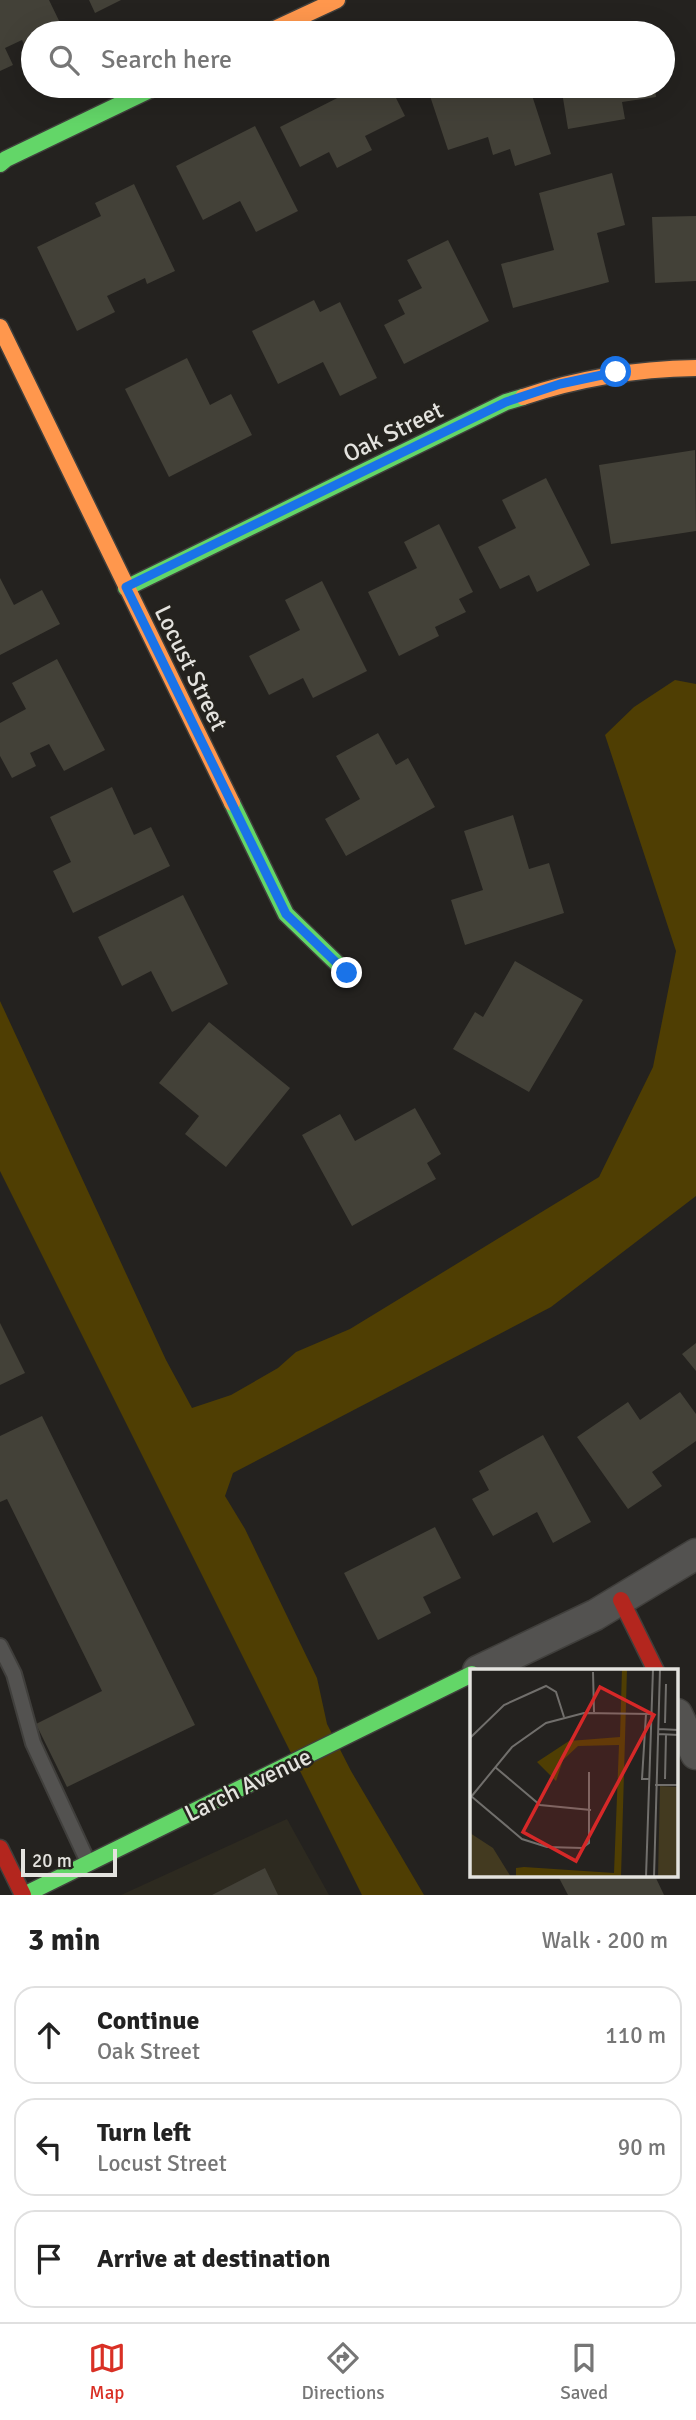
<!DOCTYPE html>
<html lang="en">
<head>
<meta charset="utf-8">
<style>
	:root { --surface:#fff; --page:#f6f6f6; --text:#222; --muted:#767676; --line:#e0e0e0; --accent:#d93025 }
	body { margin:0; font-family:Signika,sans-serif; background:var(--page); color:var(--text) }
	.scale { position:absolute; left:21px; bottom:18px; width:96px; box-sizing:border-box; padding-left:7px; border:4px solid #e4e3df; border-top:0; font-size:19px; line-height:24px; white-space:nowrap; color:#e4e3df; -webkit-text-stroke:5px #25231e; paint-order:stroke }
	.stop { position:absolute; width:21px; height:21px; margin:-16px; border:5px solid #1a73e8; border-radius:50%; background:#fff }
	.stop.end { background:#1a73e8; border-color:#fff; box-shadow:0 2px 7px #0008 }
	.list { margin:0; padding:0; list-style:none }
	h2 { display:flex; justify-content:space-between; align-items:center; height:91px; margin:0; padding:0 28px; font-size:30px }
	h2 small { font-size:23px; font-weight:400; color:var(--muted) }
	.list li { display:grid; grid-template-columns:46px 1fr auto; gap:21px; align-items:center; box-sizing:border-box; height:98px; margin:0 14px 14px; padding:0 14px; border:2px solid var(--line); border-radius:21px }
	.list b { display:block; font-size:26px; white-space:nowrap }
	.list p { margin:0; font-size:23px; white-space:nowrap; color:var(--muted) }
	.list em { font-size:23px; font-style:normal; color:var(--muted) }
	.icon { flex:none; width:38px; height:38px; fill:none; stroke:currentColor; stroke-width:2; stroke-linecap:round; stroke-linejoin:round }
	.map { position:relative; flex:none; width:696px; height:1895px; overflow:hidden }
	.search { position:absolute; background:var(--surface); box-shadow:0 7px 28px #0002; left:21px; right:21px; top:21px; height:77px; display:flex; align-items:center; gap:18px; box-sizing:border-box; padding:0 24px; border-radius:38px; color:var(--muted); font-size:26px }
	.sheet { height:427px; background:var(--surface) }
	nav { display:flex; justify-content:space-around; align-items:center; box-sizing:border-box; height:98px; border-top:2px solid var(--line); background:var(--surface); font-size:19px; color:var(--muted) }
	nav a { display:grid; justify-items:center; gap:4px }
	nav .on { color:var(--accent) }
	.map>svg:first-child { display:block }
	.built { fill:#2d2a20 }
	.water { fill:#4f3e03 }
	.building { fill:#434138 }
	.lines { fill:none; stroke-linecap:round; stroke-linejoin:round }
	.lane-casing { stroke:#403f3c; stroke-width:18 }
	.street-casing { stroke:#403f3c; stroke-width:33 }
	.fast-casing { stroke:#403f3c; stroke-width:19 }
	.slow-casing { stroke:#403f3c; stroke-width:19 }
	.jam-casing { stroke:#403f3c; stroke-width:19 }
	.lane { stroke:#535250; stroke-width:14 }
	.street { stroke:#535250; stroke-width:30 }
	.fast { stroke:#63d668; stroke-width:16 }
	.slow { stroke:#ff974d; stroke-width:16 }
	.jam { stroke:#b3261e; stroke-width:16 }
	.route { stroke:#1a73e8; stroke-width:9 }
	.labels { text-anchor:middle; stroke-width:5; stroke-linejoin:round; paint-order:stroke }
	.street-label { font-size:24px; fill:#e4e3df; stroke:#25231e }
	.inset-road { fill:none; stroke:#716f6c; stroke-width:2 }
	.view { fill:#d62828; fill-opacity:0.15; stroke:#d62828; stroke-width:3.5 }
	.inset-edge { fill:none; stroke:#e4e3df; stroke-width:3.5 }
</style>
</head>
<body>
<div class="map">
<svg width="696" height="1895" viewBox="0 0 696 1895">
	<rect width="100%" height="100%" fill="#24221f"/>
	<path class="built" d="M287 1819 329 1895H121Z"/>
	<path class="water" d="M675 680 696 684V1196L551 1307 233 1473 225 1496 245 1529 317 1678 327 1724 351 1771 424 1895H362L0 1171V1001L166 1360 192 1408 231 1395 278 1368 296 1352 350 1329 599 1177 653 1067 676 951 605 735 634 707Z"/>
	<path class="building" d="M0 0H49L65 33H33V63L22 40 5 48 13 65 0 71Z
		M89 0H121L95 13Z
		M595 21 597 33H552L551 28Z
		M509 25 511 33H487Z
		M361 86H390L405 116 365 136 372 150 337 168 329 152 300 167 280 127Z
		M430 86H529L551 154 515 166 510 149 493 155 488 137 448 150 427 87Z
		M561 86H655L656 97 622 102 625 119 568 129Z
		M255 126 298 211 256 232 240 201 203 220 176 166Z
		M612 173 625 225 597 233 609 282 513 308 501 264 554 250 539 193Z
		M134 184 175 271 147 284 145 278 107 296 115 312 77 331 37 247 101 216 95 203Z
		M696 216V281L655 283 652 217Z
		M448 240 489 321 404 364 384 325 405 314 398 300 422 288 407 260Z
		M314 300 320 312 340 302 377 378 340 396 323 362 278 384 252 331Z
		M187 358 210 405 231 394 252 435 169 477 125 389Z
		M695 450 696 531 611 544 599 465Z
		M546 478 590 565 537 592 529 575 500 589 478 547 516 528 502 500Z
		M439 524 473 592 459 599 466 612 435 627 439 636 399 656 368 592 417 568 404 542Z
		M0 578 14 605 42 590 60 624 0 655Z
		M322 581 367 671 313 698 303 678 269 695 249 656 300 630 285 600Z
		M57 659 105 750 64 771 49 744 30 753 36 766 12 778 0 756V723L26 709 12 683Z
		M378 733 396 765 408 758 435 807 346 856 325 819 360 799 336 756Z
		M112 787 134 835 151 827 170 866 73 913 53 871 71 862 50 817Z
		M513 815 529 869 549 863 564 913 465 945 451 900 483 890 464 831Z
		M183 895 228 984 172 1012 151 971 122 986 98 937Z
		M515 961 583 1000 529 1092 453 1049 475 1012 483 1017Z
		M209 1022 290 1088 226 1167 185 1134 199 1116 159 1083Z
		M415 1108 441 1154 427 1163 436 1179 352 1226 302 1135 340 1114 355 1141Z
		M0 1323 25 1373 0 1385Z
		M696 1343V1371L682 1354Z
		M680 1392 696 1414V1441L652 1472 662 1486 628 1509 577 1437 628 1402 640 1420Z
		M42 1416 195 1725 67 1787 36 1724 102 1691 7 1499 0 1502V1436Z
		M543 1435 591 1522 553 1543 537 1512 493 1536 472 1499 489 1490 479 1471Z
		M435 1527 461 1578 423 1597 431 1613 378 1640 344 1573Z
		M265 1868 278 1895H212Z
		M558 1876H655L664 1895H568Z"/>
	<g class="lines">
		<g class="lane-casing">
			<path id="lane" d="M0 1646 14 1674 33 1743 88 1862"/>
		</g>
		<g class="street-casing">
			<path id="street" d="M478 1671 595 1615 696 1554
				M677 1714 696 1754"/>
		</g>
		<g class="fast-casing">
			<path id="fast" d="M0 164 6 159 158 86
				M126 588 506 402 523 397
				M232 803 286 914 347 973
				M24 1895 472 1674"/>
		</g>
		<g class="slow-casing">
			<path id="slow" d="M266 33 337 0
				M0 327 232 803
				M523 397C579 378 636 369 696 368"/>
		</g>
		<g class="jam-casing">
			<path id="jam" d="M621 1600 656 1671
				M0 1848 23 1895"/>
		</g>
		<use href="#lane" class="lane"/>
		<use href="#street" class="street"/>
		<use href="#fast" class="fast"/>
		<use href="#slow" class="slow"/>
		<use href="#jam" class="jam"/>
	</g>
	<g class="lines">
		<path class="route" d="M347 973 286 914 126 587 506 402 560 384 616 372"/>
	</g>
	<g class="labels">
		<g class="street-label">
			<text transform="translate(393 432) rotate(-26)" y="8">Oak Street</text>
			<text transform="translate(191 668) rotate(64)" y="8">Locust Street</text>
			<text transform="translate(248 1785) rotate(-26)" y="8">Larch Avenue</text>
		</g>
	</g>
	<g transform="translate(470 1669)">
		<rect width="208" height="208" fill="#24221f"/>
		<path d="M190 117 208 118V208H188ZM0 164 23 179 41 208H0Z" fill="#433a20"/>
		<path d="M152 0H157L151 208H46V199L54 198 144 204 149 76 108 77 93 91 86 112 67 93 99 72 150 68Z" fill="#4f3e03"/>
		<path class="inset-road" d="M123 3 124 43M176 45 172 110H179M195 54 196 15M188 60 209 61M188 65 209 66M0 69 34 36 76 17 86 23 94 48M25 98 70 136 121 141M195 110 196 66M185 116H209M1 127 52 170 77 178 112 179 119 174V103M1 128 42 78 76 54 114 44 181 45M176 208 183 0M184 208 190 0"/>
		<path class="view" d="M130 18 184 46 106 192 53 163Z"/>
		<rect width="208" height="208" class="inset-edge"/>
	</g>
</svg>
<div class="scale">20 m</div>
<div class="stop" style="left:616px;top:372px"></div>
<div class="stop end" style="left:347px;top:973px"></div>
<div class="search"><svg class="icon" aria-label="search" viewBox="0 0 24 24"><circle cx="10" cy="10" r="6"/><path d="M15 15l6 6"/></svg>Search here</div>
</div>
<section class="sheet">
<h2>3 min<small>Walk · 200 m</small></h2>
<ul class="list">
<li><svg class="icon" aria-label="ahead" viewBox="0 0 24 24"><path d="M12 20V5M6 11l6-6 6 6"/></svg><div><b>Continue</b><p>Oak Street</p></div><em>110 m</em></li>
<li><svg class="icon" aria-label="left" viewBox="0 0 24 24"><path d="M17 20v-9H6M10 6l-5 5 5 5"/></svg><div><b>Turn left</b><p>Locust Street</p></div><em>90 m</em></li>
<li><svg class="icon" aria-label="arrive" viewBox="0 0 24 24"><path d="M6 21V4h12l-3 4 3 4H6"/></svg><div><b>Arrive at destination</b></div></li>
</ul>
</section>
<nav>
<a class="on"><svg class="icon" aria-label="map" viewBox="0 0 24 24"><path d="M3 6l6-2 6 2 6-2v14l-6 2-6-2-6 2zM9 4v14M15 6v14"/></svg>Map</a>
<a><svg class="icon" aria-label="directions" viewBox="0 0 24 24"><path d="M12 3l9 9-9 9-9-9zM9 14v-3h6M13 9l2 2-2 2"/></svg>Directions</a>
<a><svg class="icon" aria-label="saved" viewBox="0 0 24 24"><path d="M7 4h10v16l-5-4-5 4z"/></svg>Saved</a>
</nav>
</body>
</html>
